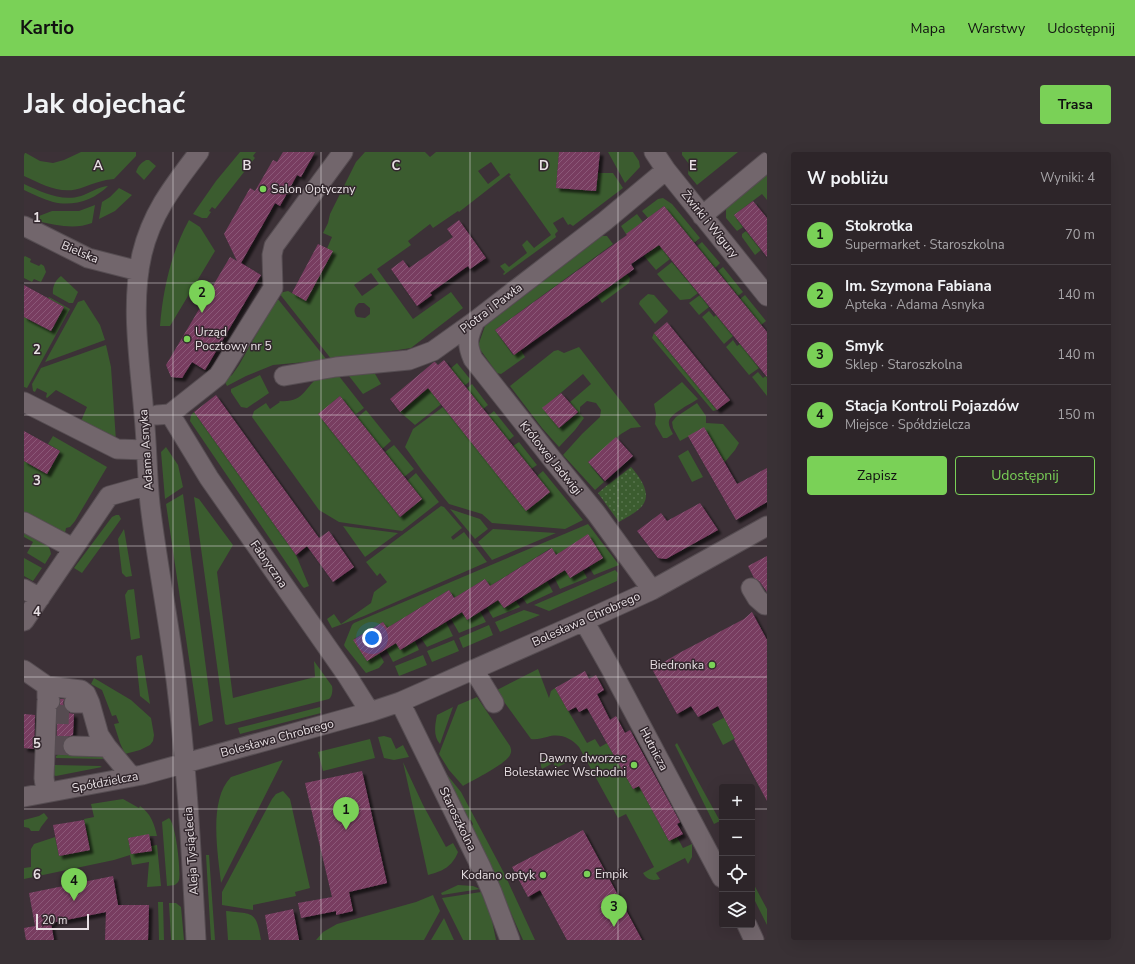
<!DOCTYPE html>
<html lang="pl">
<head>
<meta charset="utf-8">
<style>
	:root { --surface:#2d2529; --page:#393135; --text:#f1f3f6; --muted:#a7a5a8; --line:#484246; --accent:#7ad157 }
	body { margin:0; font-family:"Nunito Sans",sans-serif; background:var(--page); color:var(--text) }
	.controls { position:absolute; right:12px; bottom:12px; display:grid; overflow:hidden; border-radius:4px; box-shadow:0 4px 16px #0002 }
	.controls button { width:36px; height:36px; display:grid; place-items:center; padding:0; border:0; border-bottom:1px solid var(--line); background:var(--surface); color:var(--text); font:20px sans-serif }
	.scale { position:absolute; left:12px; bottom:10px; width:53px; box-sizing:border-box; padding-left:4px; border:2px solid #e8e0e4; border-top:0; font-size:11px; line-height:14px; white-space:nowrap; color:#e8e0e4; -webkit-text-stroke:3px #32272d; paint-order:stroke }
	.you { position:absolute; left:348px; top:486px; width:14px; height:14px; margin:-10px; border:3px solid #fff; border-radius:50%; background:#1a73e8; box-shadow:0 0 0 6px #1a73e833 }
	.badge { display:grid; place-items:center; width:26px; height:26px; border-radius:50%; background:var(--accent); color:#111; font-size:13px; font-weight:700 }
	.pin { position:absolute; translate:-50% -33px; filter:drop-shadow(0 1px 2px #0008) }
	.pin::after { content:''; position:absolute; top:21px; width:14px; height:12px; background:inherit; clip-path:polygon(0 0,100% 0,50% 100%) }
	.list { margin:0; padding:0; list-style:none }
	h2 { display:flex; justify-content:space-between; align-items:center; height:52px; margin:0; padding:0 16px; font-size:17px }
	h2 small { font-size:13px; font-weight:400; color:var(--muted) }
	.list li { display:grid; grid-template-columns:26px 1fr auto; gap:12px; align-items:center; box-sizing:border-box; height:60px; padding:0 16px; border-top:1px solid var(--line) }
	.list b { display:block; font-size:15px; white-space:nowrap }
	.list p { margin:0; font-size:13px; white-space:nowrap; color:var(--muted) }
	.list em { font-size:13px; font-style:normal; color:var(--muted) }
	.actions { display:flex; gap:8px; padding:12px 16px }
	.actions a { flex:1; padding:9px 0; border:1px solid var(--accent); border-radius:4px; text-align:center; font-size:14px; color:var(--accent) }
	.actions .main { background:var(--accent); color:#111 }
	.icon { flex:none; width:22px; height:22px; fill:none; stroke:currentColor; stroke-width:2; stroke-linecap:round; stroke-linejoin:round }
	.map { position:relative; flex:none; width:743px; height:788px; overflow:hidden; border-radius:4px }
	header { display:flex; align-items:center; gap:24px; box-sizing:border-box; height:56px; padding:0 20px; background:var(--accent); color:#111 }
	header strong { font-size:19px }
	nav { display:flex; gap:22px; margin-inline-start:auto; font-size:14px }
	.intro { display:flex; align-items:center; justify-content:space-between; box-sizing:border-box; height:96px; padding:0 24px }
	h1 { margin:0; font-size:28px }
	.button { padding:10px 18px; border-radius:4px; background:var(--accent); color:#111; font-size:14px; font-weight:700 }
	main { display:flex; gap:24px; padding:0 24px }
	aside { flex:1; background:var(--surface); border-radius:4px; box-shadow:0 4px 16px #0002 }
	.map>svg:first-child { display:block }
	.green { fill:#3b5c2f; fill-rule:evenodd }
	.garden { fill:url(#garden-dots) }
	.building { fill:url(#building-hatch); filter:url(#shadow) }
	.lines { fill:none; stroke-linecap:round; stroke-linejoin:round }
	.minor-tunnel { stroke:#564b51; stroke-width:19; stroke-dasharray:19 10; stroke-linecap:butt }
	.minor-casing { stroke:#564d52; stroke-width:21 }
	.minor { stroke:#72666c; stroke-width:19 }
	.grid { fill:none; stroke:#e8e0e4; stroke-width:1; stroke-opacity:0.55 }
	.poi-dot { fill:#7ad157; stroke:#32272d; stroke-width:1.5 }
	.labels { text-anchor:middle; stroke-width:3; stroke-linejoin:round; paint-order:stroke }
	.poi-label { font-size:12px; fill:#e8e0e4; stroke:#32272d; text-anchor:start }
	.street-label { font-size:12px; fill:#e8e0e4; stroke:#32272d }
	.grid-label { font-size:13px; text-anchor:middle; font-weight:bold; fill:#e8e0e4; stroke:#32272d; stroke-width:3; stroke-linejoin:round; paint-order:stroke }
</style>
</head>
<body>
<header>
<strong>Kartio</strong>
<nav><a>Mapa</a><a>Warstwy</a><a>Udostępnij</a></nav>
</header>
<div class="intro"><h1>Jak dojechać</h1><a class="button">Trasa</a></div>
<main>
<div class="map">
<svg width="743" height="788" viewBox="0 0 743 788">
	<defs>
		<pattern id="garden-dots" width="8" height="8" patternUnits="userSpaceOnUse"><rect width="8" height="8" fill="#3b5c2f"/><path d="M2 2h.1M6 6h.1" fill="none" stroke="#57734d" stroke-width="1.8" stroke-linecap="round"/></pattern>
		<pattern id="building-hatch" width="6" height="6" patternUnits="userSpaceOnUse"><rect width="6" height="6" fill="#783d61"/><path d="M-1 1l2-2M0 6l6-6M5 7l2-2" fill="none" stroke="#8b5978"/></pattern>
		<filter id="shadow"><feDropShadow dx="3.5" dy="3.5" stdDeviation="1" flood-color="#0009"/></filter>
	</defs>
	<rect width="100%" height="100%" fill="#3c3137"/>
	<path class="green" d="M0 0 16 9 29 11 40 8 57 0H112V4L90 27C79 28 70 31 60 35 38 44 20 33 0 24Z
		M216 0H232L229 4 231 6 191 57 188 55 185 59 187 60 183 66H178L169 62 192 29Z
		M341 0H401L406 5 412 0H535L532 36 572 39 574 21H589L599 36 549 74 546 72 544 73 539 65 529 71 534 79 531 82 532 85 480 123 479 122 481 120 476 114 481 111 485 115 503 101 498 93 503 88 510 96 527 83 485 24 487 23 485 21 435 60 434 59 409 76 406 72 384 89 387 93 353 117 389 167 427 140 439 156 387 196 308 208 255 141 264 139 281 148 308 85 299 81 304 71 306 62 332 10ZM467 10 476 23 464 32 454 19ZM347 121 355 132 338 144 330 133ZM335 151H340L346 156V162L341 166 333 165C329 160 330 155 335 151Z
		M584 0H609L615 9 616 15 601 31Z
		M658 0H714L673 33 664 22 665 12 658 3Z
		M122 8H125L132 14 120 28 112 20C114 14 117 11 122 8Z
		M743 22V48L738 42 710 63 719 75 713 79 702 66V57Z
		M0 32C18 40 37 50 57 44 66 41 74 35 84 34 70 48 49 55 29 50 19 47 9 42 0 38Z
		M95 36 108 43 91 59 75 67 78 50 86 45Z
		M639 46 648 52 676 86 670 91 640 54 624 66 618 59 634 47Z
		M71 53 68 71C50 78 32 73 13 69L15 64 28 59H55Z
		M613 62 619 70 602 82 597 74Z
		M165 68 176 75 191 99 146 174H136C139 137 147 101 165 68Z
		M722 79 737 98 731 103 718 85V82Z
		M578 84H583L589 92 471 178 489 203 497 198 501 205 480 220 477 222 473 221 455 196V191L461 174Z
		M678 90 696 111 691 116 673 94Z
		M635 93 646 107 632 118 620 104Z
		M1 104 7 107 6 110 15 114 17 112 20 114 22 120 17 130 10 127 8 130 0 126V105Z
		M648 110 674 141 666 147 656 148 633 122Z
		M699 115 719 140 714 144 694 119Z
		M603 122 606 126 605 131 578 151 573 144Z
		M37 124 54 140 49 151H45L29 142C28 136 31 128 37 124Z
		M624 142 630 143 644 159 643 161 631 172 615 152 616 149Z
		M676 143 685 155 675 163 665 151Z
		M721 143 742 169 737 173 716 147Z
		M25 145 46 157 3 236 0 235V165L27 179 40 155 24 146Z
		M253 146 303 208 249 213 222 224 203 234 200 228 208 223 215 213Z
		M60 148 76 173 81 188 21 210 54 150Z
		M685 159 690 165 692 163 709 184 700 192 678 165Z
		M630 181 693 258 689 259 628 186Z
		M709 188 713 194 716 192 735 216 725 223 702 195Z
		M82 193 87 215 92 289 54 276 63 255 32 238 23 246 22 245 23 241 13 236 11 240 9 239 8 232 17 216Z
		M555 195 617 275 607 276 597 282 564 310 580 330 571 338 539 303 558 282 576 265 577 258 572 251 563 249 556 255V262L560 266 551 278 535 295 518 276 486 234 530 199 534 198 540 201ZM559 222 567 232 546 250 554 261 535 276 519 256Z
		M433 211 446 227 445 230 391 273 376 260Z
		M347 215 357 232 339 242 325 224V217Z
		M311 219 340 256 331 263 316 244 294 262 376 365 398 347 383 329 392 321 415 350 378 379 315 370 295 358 228 265 230 259 242 251 246 257 256 250 255 249C281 251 280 235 296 224 300 221 307 221 311 219Z
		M734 220 739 226 742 224 743 225V244L728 225Z
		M236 223 245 241 223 256 217 255 207 240V237Z
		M658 230 674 247C668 251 646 262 645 269 644 273 647 278 649 282L643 286H639L631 272 632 262 630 252Z
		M448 232 464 253 459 257 442 237Z
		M673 251 682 264V271L699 272 715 291 711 298 700 311 680 276 656 289 649 276 648 270 652 265Z
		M419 255 502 358 513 324 519 319 559 368 541 377 468 371 458 362 425 352 399 320 381 295 389 277Z
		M342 258 367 289 358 297 333 266Z
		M470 259 490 284 484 289 464 264Z
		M170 260 272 403 285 434 280 436 278 434 166 269 167 263Z
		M29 284 83 315 51 369 46 375 42 376 41 381H38L0 362V309L23 322 36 299 24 292Z
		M495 290 513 313 507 317 489 294Z
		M370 293 390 317 380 325 361 300Z
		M142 295 154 313 159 335 141 347 137 300Z
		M664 298 679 325 668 330 654 304Z
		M159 342 189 569 175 574 142 352Z
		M170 345 175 347 209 393 193 420 209 546 291 525 290 509 308 534C309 538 308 545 305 547L203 573 201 572Z
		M417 354 420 355 438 376 427 385 429 388 440 380 463 410 340 464 308 476 303 467 310 462 317 472 347 451 350 440 363 430 356 421 353 424 342 410Z
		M426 357 456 367 464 377 451 387Z
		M92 363H95L97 367 58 421 50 416 88 365Z
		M564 372 595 413 570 423 565 415 578 406 564 383 532 403 527 396 466 434 461 427 430 446 425 438 363 476 359 470 330 487 343 509 355 501 360 510 355 516 342 521 321 495 320 493 328 473 330 471Z
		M319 374 374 381 341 405Z
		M100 377 108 424 102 425 98 421 94 387Z
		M469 377 532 381 468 408 454 390Z
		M0 379C10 385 26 389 27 402L21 412 3 401 9 390 0 385Z
		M0 406 18 416 9 429 0 424Z
		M541 418 546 426 559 418 563 426 536 437 530 425Z
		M591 418 594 421 593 429 525 459 510 453Z
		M523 429 529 440 503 452 498 445Z
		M110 437 116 486 107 488 101 443 104 438Z
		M474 448 480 456 492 449 496 455 469 466 463 456Z
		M500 458 516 463 476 480 471 470Z
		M456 459 462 470 435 481 427 467 438 460 443 468Z
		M422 470 429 484 403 495 397 486Z
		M465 473 469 483 439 496 435 486Z
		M430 488 435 499 408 510 403 499Z
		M391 489 395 498 369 510 362 497 372 491 377 498Z
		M118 503 126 552 116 544 112 506 113 504Z
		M399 503 403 513 375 524 371 514Z
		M514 517 525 546 527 539 531 536 563 591 571 587 576 595 583 591 609 637 615 634 645 689 653 685 659 696 668 692V705L664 712 661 706 632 721 636 727C628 729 623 728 619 721L630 715 602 662 594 666 555 595C547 586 536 581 523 585 517 586 513 588 507 587L473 540V538Z
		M70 526 107 548 127 566 130 583 129 589 126 593 116 598 101 602 96 591 90 572 95 571 92 563 88 564 78 538 67 532Z
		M743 543V569L699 593 688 572Z
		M453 545 486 594C487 597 488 599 486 603 482 612 449 628 439 634L425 618 415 602 434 553Z
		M296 555 297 561 216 582 214 576Z
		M429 555 416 592C409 584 411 573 413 563Z
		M360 584 367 586 372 597 379 593 385 605 370 608 360 606 354 585Z
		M346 587 351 606 299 619 294 600Z
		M653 591 696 669 690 672 651 593Z
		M39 600H68L82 607 32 606V604Z
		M528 603 540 606 544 610 532 616 529 611 518 617C514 608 520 605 528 603Z
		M259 608 197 731C194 702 184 648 207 625Z
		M379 610 399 653 422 695 429 691 434 700C428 715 419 719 404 723Z
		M31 613 76 614 78 615 32 624 29 623Z
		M420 619 437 640 480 721 511 788H499L448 674 449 672 447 668H445Z
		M259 639 266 647 286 736 271 740 272 744 229 753V758L198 753V740L248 647 252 642Z
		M99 647 115 656 116 654C127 662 130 671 133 684H125V683L104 686 107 702 128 699 127 694 133 693 137 734 123 735 125 710 108 713 106 703 90 708 0 727V716L7 715V697L10 692 31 685 35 704 66 698 60 667 70 665 67 652Z
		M20 661 24 666 17 675 15 679H7L5 676 0 675V668L15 664Z
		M145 666C152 672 157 719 155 728 154 731 153 731 151 733L143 734 138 670Z
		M182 703H185L191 788H187Z
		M728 729 743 757V773L728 743Z
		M434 733 449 734 456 737 418 743 417 741Z
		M457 740 467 764 472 788H439L418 746Z
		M409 743 416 759 400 788H292L299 780 313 772 392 750Z
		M134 750H139L140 788H135Z
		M145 751H152L157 755 160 788H147Z
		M202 759C230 762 232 759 237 788H204Z
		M420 766 430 788H407Z"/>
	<path class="garden" d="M607 315C614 323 627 339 620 351 616 359 603 365 595 370L574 341C585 331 596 324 607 315Z"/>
	<path class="building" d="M259 0H291L277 25 273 23 256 54 251 51 217 111 237 123 181 218 168 210 158 226 147 225 142 213 206 105 213 109 200 82 226 36 231 39 249 8 253 10Z
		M535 0H576L572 39 532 36Z
		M729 49 743 66V105L710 63Z
		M640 54 743 180V225L635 93 607 112 610 117 490 203 471 178 603 83 602 82Z
		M435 68 462 106 446 117 444 114 406 141 408 143 393 154 367 117 379 108 385 116 429 85 423 77Z
		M294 92 309 99 282 149 268 141Z
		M0 133 40 155 27 179 0 165Z
		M643 170 706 248 693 258 630 181Z
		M420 208 526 340 502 359 404 236 376 260 366 247 410 210H411L414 213Z
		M537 241 554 260 535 276 518 256Z
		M192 243 295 386 305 379 330 415 309 430 283 394 272 403 170 260Z
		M316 244 398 347 376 365 294 262Z
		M680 275 713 332 743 316V350L712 368 664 284Z
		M0 279 36 299 23 322 0 309Z
		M592 285 609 304 581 329 564 310Z
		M676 351 694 378 642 407 634 406 613 379 637 361 643 369Z
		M564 382 579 406 546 426 541 418 480 456 474 448 443 468 438 460 376 498 372 491 343 509 329 488 359 470 363 476 425 438 430 446 461 427 466 434 528 396 532 403Z
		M743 404V440L736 430 730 426 724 414Z
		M728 460 743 488V649L710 588 711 587 694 554 674 565 667 554 653 562 628 517 657 500 720 467Z
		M561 519 565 527 572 523 580 538 573 542 586 568 592 564 601 581 606 578 656 670 653 672 659 682 645 689 615 634 609 637 563 556 555 560 552 555 544 559 531 536Z
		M36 547H40L39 551 41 557 45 561 50 562 49 583 43 585 40 588 38 593 39 598H32L34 556 36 554Z
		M0 562 11 563 10 597 0 596Z
		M338 619 363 731 325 740 329 759 312 763V759L277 766 274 751 308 745 281 631Z
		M60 668 66 698 35 704 29 673Z
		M559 678 618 788H543L516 738 504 745 488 715Z
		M125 682 128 699 107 702 104 686Z
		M89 724 94 753H125L124 788H81L82 760 27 771 30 788H2L0 776 11 774 5 741Z
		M269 757 275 788H245L241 763Z"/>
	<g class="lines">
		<path class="minor-tunnel" d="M26 562 50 563
			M25 593 49 594"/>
		<g class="minor-casing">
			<path id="minor" d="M630 0 642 18 743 144
				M678 64 743 10
				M0 74 64 106 115 119
				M451 169C444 185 442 191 449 207L528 307 572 361 628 438
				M260 224 312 215 385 208 409 199 451 169 581 69 642 18
				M0 250 93 297 122 298
				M146 262 185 326 322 522 346 560
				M133 263 146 262 194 224 198 218 249 136 248 103 250 94 319 0
				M0 370 49 396
				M727 436 733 446 741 453
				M0 437 16 446
				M0 469 85 344 124 333
				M560 469 587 517 698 726
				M0 518 23 534V546
				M450 518 470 551
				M23 534 57 538 62 542 66 551
				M376 550 457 715 468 740 486 788
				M50 551H66L75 583 83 595 108 625
				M49 594 83 595
				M22 640 20 626 23 549H26
				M0 645 118 623 346 560 376 550 560 469 628 438 743 374
				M723 773 730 788
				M172 788C167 693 162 599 149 505 142 454 132 403 126 352 123 323 123 293 120 263 116 211 106 153 118 102 128 60 150 33 175 0"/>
		</g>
		<use href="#minor" class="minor"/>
	</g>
	<path class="grid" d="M149 0V788M297 0V788M446 0V788M594 0V788M0 131H743M0 263H743M0 394H743M0 525H743M0 657H698M728 657H743"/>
	<g class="poi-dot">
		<circle cx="239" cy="37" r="4"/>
		<circle cx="163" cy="187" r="4"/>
		<circle cx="688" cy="513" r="4"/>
		<circle cx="610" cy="613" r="4"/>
		<circle cx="563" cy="722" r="4"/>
		<circle cx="519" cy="723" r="4"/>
	</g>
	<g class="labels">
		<g class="poi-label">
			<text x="247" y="41">Salon Optyczny</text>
			<text x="171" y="184">Urząd<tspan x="171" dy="14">Pocztowy nr 5</tspan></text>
			<text x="680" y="517" text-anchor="end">Biedronka</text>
			<text x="602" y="610" text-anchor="end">Dawny dworzec<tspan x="602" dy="14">Bolesławiec Wschodni</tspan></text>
			<text x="571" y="726">Empik</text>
			<text x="511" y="727" text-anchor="end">Kodano optyk</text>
		</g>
		<g class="street-label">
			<text transform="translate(686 72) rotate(51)" y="4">Żwirki i Wigury</text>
			<text transform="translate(56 100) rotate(23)" y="4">Bielska</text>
			<text transform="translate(467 156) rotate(-37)" y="4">Piotra i Pawła</text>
			<text transform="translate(122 298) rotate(-94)" y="4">Adama Asnyka</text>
			<text transform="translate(527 306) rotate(51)" y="4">Królowej Jadwigi</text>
			<text transform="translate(245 412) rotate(55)" y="4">Fabryczna</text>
			<text transform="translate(562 467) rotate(-24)" y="4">Bolesława Chrobrego</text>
			<text transform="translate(253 586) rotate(-15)" y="4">Bolesława Chrobrego</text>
			<text transform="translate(630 597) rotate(62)" y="4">Hutnicza</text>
			<text transform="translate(81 630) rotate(-11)" y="4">Spółdzielcza</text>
			<text transform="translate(434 667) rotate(64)" y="4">Staroszkolna</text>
			<text transform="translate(167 699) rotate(-94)" y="4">Aleja Tysiąclecia</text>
		</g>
	</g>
	<g class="grid-label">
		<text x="74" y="18">A</text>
		<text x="223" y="18">B</text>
		<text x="372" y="18">C</text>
		<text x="520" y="18">D</text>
		<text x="669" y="18">E</text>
		<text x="13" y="70">1</text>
		<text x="13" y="202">2</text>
		<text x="13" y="333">3</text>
		<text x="13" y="464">4</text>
		<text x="13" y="596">5</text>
		<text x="13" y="727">6</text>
	</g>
</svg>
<div class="controls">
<button>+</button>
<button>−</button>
<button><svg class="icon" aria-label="locate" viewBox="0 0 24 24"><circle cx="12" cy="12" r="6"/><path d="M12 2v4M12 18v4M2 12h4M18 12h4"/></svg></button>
<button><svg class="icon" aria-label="layers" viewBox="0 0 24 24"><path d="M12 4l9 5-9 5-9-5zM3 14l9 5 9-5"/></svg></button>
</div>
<div class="scale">20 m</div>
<div class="you"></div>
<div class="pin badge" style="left:322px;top:678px">1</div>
<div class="pin badge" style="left:178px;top:161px">2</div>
<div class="pin badge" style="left:590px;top:775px">3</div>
<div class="pin badge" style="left:50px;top:749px">4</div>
</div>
<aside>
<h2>W pobliżu<small>Wyniki: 4</small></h2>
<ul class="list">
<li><span class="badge">1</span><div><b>Stokrotka</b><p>Supermarket · Staroszkolna</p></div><em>70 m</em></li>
<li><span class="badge">2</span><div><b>Im. Szymona Fabiana</b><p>Apteka · Adama Asnyka</p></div><em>140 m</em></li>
<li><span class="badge">3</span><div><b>Smyk</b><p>Sklep · Staroszkolna</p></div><em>140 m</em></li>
<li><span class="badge">4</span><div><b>Stacja Kontroli Pojazdów</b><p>Miejsce · Spółdzielcza</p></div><em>150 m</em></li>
</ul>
<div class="actions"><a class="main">Zapisz</a><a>Udostępnij</a></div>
</aside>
</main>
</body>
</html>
